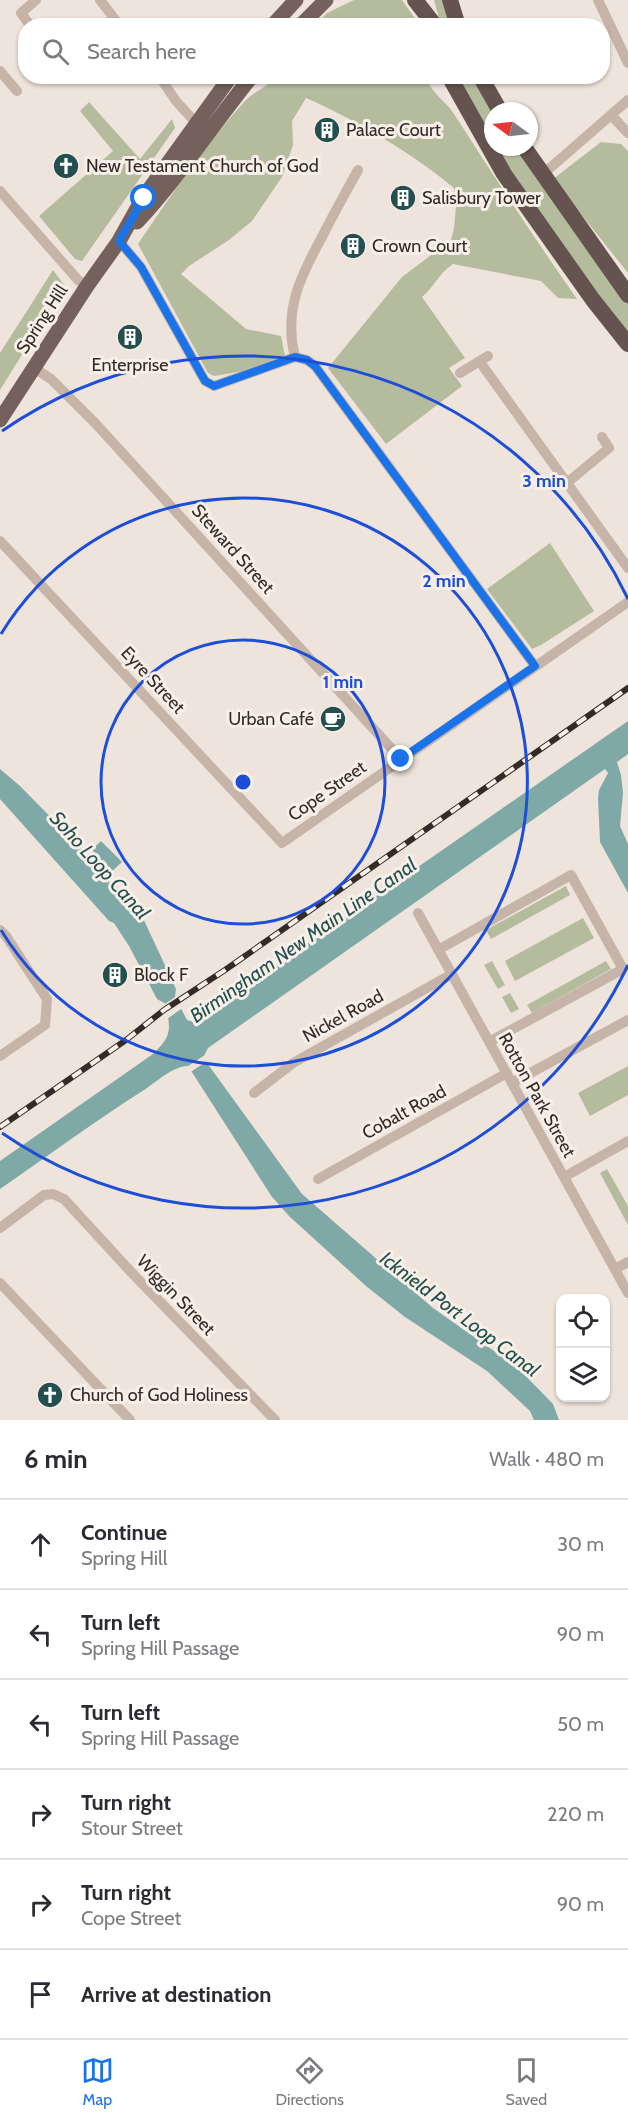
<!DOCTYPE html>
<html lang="en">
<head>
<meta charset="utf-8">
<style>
	:root { --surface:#fff; --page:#f7f7f7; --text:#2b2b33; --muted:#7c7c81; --line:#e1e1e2; --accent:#1a73e8 }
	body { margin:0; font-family:Cabin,sans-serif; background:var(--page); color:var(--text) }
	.controls { position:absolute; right:18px; bottom:18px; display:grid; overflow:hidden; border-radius:12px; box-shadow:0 2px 4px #0004 }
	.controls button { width:54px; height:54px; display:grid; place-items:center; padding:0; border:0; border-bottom:2px solid var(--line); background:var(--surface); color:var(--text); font:30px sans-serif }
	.compass { position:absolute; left:484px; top:102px; width:54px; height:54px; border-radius:50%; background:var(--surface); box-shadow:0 2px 4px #0004; rotate:285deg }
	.stop { position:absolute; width:18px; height:18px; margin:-14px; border:4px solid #1a73e8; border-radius:50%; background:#fff }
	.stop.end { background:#1a73e8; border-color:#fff; box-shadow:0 2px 6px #0008 }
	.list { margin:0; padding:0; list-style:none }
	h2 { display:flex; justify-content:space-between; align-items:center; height:78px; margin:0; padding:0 24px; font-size:26px }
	h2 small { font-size:20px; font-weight:400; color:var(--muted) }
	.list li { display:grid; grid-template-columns:39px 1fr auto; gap:18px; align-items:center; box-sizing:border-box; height:90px; padding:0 24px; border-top:2px solid var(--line) }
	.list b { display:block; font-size:22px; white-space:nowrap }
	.list p { margin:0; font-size:20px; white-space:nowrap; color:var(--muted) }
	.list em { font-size:20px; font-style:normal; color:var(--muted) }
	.icon { flex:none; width:33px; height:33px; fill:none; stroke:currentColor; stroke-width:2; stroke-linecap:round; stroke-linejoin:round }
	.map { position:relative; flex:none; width:628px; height:1420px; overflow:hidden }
	.search { position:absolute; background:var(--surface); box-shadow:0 2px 4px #0004; left:18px; right:18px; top:18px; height:66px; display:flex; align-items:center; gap:15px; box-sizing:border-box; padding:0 21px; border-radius:24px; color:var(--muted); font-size:22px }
	.sheet { height:618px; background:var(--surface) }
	nav { display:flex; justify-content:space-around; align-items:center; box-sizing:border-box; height:84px; border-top:2px solid var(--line); background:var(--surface); font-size:16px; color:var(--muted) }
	nav a { display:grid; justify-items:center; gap:3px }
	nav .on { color:var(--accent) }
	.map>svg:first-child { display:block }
	.green { fill:#b5bc9e }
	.water { fill:#7ea9a7 }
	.pier { fill:#efe4dc }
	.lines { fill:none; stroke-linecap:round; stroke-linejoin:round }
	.minor { stroke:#c6b4a9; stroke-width:10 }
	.primary { stroke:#74615b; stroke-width:15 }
	.trunk { stroke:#64534e; stroke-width:16 }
	.rail-casing { stroke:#342b28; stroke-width:6 }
	.rail { stroke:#f7efe8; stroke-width:4; stroke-dasharray:11; stroke-linecap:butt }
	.route { stroke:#1a73e8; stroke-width:8 }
	.ring { fill:none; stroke:#1d4ed8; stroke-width:3 }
	.labels { text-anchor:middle; stroke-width:6; stroke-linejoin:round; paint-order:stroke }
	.poi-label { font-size:18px; fill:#342b28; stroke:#f7efe8; text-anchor:start }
	.street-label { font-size:18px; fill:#342b28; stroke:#f7efe8 }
	.water-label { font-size:20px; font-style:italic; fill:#23504f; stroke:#f7efe8 }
	.centre { fill:#1d4ed8; stroke:#f7efe8; stroke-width:3 }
	.ring-label { font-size:18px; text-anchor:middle; font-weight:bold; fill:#1d4ed8; stroke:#f7efe8; stroke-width:6; stroke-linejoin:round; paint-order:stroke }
</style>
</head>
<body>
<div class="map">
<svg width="628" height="1420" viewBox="0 0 628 1420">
	<rect width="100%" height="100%" fill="#efe4dc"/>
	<path class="green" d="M354 0H402L414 17V25H315L327 13Z
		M434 0H442L450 25H441Z
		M277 77H426C433 96 446 100 456 117 495 178 535 239 577 299L558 298 541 281 453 264C437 275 435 286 422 297L465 358 449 368 462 386 386 444 328 368 402 277 451 240 454 228 456 207 454 188C412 153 356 120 306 98L292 121 293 145 282 177 252 221 229 240 189 266 181 274 246 329 281 336 285 356 250 370 214 376 208 373 138 244C171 195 204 146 244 102 253 92 267 87 277 77Z
		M456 77H474L493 111V141Z
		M89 102 140 159 172 119 175 128 82 261 75 259 39 216 113 151 80 111Z
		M601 142 621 144 628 151V273L553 179Z
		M497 147H518L628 302V333L598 296 509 168Z
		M53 270 65 286 0 390V353Z
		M550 543 594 611 541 645 532 649 487 589Z
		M566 886 570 895 491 939 486 930Z
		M583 918 594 938 515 981 505 961Z
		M492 961 505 985 498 989 484 965Z
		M606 961 611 969 532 1013 527 1005Z
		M510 993 519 1009 511 1013 502 997Z
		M628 1066V1095L590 1116 578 1093Z
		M607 1169 628 1206V1225L600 1173Z"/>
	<path class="water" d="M628 721V754L617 762 621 775 623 793 620 826 628 844V893L600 842 598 798 599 790 608 773 605 769 208 1048 204 1056 207 1063 302 1194 433 1308 518 1368 553 1404 559 1420H534L530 1411 487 1371 405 1317 366 1286 289 1216 272 1197 188 1066C173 1066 156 1082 144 1090 95 1121 48 1156 0 1189V1161L153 1054C173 1035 170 1030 166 1004L157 999 129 946 114 923 109 921 0 799V769L20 786 87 854 101 841 122 862 107 876 142 916 176 989 175 997 187 1020 193 1022 198 1020Z"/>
	<path class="pier" d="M84 847 88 850 90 848 114 873 111 876 118 883Z
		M178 995 184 1007 167 1019 162 1006Z
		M208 1053 209 1060 189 1073 186 1069 182 1070Z"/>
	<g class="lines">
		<path class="minor" d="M100 0 120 26
			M598 0 628 63
			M29 24 21 13 36 0
			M0 71 17 91
			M159 76 176 101 196 123
			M611 115 628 133
			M542 175 628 100
			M0 191 78 280 87 286
			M119 241 141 267 205 381 214 386 295 357
			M295 357 307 360 315 366 535 666
			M295 357C283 310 301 275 323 235 334 213 346 192 358 170
			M480 362 628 568
			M34 368 51 379 96 424 401 759
			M460 373 488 356
			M568 482 609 448 602 437
			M0 541 282 843 628 602
			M418 913 628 1293
			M0 930 6 936 47 999 45 1025 0 1056
			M438 950 571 875 623 969 489 1042
			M512 1083 628 1020
			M254 1093 293 1063 452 974
			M564 1177 628 1141
			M318 1179 507 1073
			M0 1228 44 1195 53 1194 64 1199 131 1272 275 1420
			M615 1269 628 1262
			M0 1283 130 1420"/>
		<path class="primary" d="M272 26 296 0
			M300 26 326 0
			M137 222C179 177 213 124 252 76
			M0 420 87 286 119 241 143 198 231 76"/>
		<path class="trunk" d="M415 0 433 23
			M450 0 458 26
			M449 76 504 174 593 300 628 344
			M480 76 500 111
			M524 147 628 295"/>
		<g class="rail-casing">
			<path id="rail" d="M0 1127 126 1040 164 1010 225 970 628 688"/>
		</g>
		<use href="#rail" class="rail"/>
	</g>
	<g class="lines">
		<path class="route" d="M144 198 119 241 141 267 205 381 214 386 295 357 307 360 315 366 535 666 401 759"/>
	</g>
	<g class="ring">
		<circle cx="243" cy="782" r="142"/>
		<path d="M1 634A284 284 0 1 1 1 930"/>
		<path d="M628 965A426 426 0 0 1 2 1133M2 431A426 426 0 0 1 628 599"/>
	</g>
	<defs>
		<g id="building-disc" transform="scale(1.35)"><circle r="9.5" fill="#23504f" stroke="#f7efe8"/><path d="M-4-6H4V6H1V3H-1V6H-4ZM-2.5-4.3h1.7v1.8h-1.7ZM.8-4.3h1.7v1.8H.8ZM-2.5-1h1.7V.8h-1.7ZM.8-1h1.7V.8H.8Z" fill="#fff"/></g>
		<g id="church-disc" transform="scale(1.35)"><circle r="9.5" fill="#23504f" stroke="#f7efe8"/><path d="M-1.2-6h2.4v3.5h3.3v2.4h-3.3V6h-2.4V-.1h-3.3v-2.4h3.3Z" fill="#fff"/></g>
		<g id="cafe-disc" transform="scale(1.35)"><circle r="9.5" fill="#23504f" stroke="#f7efe8"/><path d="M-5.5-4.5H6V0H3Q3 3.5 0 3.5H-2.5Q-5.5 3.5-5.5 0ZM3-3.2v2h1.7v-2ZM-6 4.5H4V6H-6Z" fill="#fff"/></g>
	</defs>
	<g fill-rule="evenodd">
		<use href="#building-disc" x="327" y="130"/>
		<use href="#church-disc" x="66" y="166"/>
		<use href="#building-disc" x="403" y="198"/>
		<use href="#building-disc" x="353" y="246"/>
		<use href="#building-disc" x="130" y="337"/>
		<use href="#cafe-disc" x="333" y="719"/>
		<use href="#building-disc" x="115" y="975"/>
		<use href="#church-disc" x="50" y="1395"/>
	</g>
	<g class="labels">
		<g class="poi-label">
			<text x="346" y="136">Palace Court</text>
			<text x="86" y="172">New Testament Church of God</text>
			<text x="422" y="204">Salisbury Tower</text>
			<text x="372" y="252">Crown Court</text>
			<text x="130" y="371" text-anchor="middle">Enterprise</text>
			<text x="314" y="725" text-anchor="end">Urban Café</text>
			<text x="134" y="981">Block F</text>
			<text x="70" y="1401">Church of God Holiness</text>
		</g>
		<g class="street-label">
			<text transform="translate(42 319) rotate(-57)" y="6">Spring Hill</text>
			<text transform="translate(233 549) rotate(48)" y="6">Steward Street</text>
			<text transform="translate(153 680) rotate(47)" y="6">Eyre Street</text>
			<text transform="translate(327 791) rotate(-35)" y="6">Cope Street</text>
			<text transform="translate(343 1016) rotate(-29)" y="6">Nickel Road</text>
			<text transform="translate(537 1095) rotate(61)" y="6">Rotton Park Street</text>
			<text transform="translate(404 1112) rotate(-29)" y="6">Cobalt Road</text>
			<text transform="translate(176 1295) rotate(46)" y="6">Wiggin Street</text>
		</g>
		<g class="water-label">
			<text transform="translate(100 865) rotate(48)" y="7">Soho Loop Canal</text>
			<text transform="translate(303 940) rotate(-35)" y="7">Birmingham New Main Line Canal</text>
			<text transform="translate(460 1314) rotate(37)" y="7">Icknield Port Loop Canal</text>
		</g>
	</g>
	<circle cx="243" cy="782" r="9" class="centre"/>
	<g class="ring-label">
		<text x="544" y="487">3 min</text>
		<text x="444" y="587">2 min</text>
		<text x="343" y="688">1 min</text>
	</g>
</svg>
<div class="controls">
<button><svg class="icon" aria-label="locate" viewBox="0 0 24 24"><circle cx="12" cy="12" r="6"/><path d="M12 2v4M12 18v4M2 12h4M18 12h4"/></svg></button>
<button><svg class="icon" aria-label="layers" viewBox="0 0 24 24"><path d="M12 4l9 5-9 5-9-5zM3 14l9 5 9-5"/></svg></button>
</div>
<svg class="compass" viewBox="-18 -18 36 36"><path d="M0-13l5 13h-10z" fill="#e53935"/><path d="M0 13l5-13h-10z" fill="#7c7c81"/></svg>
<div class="stop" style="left:144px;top:198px"></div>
<div class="stop end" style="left:401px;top:759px"></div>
<div class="search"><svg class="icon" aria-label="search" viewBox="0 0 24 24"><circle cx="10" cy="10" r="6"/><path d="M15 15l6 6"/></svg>Search here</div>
</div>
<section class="sheet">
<h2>6 min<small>Walk · 480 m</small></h2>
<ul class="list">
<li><svg class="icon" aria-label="ahead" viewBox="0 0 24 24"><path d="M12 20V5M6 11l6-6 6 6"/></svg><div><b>Continue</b><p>Spring Hill</p></div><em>30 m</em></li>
<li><svg class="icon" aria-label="left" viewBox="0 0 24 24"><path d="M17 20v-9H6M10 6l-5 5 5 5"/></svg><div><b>Turn left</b><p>Spring Hill Passage</p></div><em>90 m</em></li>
<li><svg class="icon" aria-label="left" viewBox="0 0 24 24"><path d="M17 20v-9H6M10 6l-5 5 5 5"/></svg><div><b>Turn left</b><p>Spring Hill Passage</p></div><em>50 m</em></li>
<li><svg class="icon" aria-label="right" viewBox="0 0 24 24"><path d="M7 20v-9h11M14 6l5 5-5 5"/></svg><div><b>Turn right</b><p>Stour Street</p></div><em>220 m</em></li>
<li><svg class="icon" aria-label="right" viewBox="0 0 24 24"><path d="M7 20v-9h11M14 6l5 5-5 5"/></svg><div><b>Turn right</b><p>Cope Street</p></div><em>90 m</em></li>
<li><svg class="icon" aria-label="arrive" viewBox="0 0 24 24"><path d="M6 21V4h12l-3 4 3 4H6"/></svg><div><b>Arrive at destination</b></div></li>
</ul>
</section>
<nav>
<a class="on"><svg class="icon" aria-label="map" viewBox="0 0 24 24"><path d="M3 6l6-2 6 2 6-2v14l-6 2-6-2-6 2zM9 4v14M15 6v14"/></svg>Map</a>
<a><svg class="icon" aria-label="directions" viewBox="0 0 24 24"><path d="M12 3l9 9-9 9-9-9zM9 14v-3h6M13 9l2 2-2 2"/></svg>Directions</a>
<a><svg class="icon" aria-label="saved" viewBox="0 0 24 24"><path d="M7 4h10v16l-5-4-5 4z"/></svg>Saved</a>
</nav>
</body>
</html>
